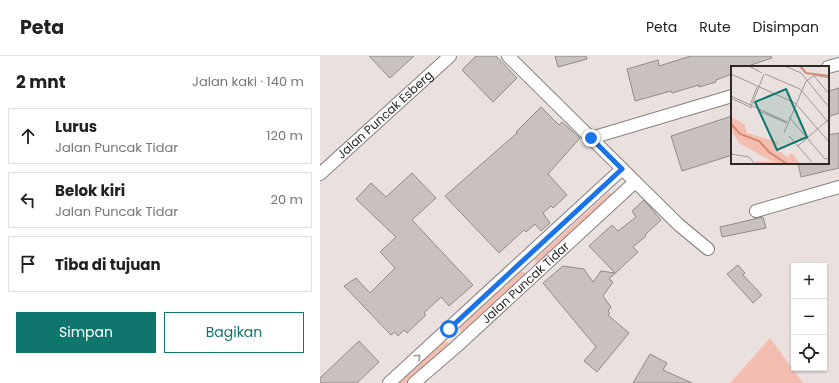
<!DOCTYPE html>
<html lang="id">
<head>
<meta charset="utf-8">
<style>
	:root { --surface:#fff; --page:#f2f2f2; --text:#202124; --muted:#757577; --line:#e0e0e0; --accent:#0f766e }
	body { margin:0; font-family:Poppins,sans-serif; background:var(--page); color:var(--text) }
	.controls { position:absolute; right:12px; bottom:12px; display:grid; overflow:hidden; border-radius:0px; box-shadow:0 1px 3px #0004 }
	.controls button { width:36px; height:36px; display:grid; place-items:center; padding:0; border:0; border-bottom:1px solid var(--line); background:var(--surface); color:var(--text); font:20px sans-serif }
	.stop { position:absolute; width:12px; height:12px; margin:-9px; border:3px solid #1a73e8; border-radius:50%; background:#fff }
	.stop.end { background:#1a73e8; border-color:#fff; box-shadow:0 1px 4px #0008 }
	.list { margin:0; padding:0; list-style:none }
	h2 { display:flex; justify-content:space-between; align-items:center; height:52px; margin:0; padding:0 16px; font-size:17px }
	h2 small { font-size:13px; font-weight:400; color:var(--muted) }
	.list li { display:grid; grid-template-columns:26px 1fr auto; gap:12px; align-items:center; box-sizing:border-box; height:56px; margin:0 8px 8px; padding:0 8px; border:1px solid var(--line); border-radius:0px }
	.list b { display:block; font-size:15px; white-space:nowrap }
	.list p { margin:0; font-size:13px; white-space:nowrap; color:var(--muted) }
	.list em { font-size:13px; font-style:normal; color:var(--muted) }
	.actions { display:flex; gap:8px; padding:12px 16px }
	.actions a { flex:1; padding:9px 0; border:1px solid var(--accent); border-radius:0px; text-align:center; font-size:14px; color:var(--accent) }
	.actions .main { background:var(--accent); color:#fff }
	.icon { flex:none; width:22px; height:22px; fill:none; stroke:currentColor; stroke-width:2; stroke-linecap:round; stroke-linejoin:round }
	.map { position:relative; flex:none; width:519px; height:327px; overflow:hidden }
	header { display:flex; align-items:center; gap:24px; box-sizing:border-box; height:56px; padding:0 20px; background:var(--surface); border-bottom:1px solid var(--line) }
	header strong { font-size:19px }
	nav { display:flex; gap:22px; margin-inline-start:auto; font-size:14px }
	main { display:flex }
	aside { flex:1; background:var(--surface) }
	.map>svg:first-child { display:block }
	.green { fill:#f3beaf }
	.building { fill:#c9c1be; stroke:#918a87 }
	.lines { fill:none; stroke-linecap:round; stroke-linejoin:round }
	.street-casing { stroke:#88807e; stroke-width:14 }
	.street { stroke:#fff; stroke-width:12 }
	.oneway { stroke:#a09f9e }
	.route { stroke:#1a73e8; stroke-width:5 }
	.labels { text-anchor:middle; stroke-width:3.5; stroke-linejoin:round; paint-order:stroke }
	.street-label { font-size:12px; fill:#2c2928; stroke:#fff }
	.inset-river { fill:none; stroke:#d98870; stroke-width:2 }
	.inset-road { fill:none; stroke:#9e9796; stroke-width:1 }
	.view { fill:#0f766e; fill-opacity:0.15; stroke:#0f766e; stroke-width:2 }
	.inset-edge { fill:none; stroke:#2c2928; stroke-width:2 }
</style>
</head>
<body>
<header>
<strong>Peta</strong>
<nav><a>Peta</a><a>Rute</a><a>Disimpan</a></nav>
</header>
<main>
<aside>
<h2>2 mnt<small>Jalan kaki · 140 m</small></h2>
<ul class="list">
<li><svg class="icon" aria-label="ahead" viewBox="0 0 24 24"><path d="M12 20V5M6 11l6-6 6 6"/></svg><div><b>Lurus</b><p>Jalan Puncak Tidar</p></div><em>120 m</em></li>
<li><svg class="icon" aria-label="left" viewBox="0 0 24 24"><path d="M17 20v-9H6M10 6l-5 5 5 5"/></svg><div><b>Belok kiri</b><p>Jalan Puncak Tidar</p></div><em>20 m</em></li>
<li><svg class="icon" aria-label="arrive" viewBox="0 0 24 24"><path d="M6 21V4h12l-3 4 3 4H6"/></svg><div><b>Tiba di tujuan</b></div></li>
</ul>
<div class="actions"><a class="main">Simpan</a><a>Bagikan</a></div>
</aside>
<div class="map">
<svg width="519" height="327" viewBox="0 0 519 327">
	<rect width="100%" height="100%" fill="#eae1df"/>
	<path class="green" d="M288 137H291L293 139 219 208H216L215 206V203Z
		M201 216H204L206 218V221L145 276H142L140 274V270Z
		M450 282 483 327H410Z
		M125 285 129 287V289L87 327H77Z"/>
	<path class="building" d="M49 0H94L70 22Z
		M156 0H176L197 22 173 46 142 14Z
		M235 0H266L267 3 238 11Z
		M371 0H451L452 2 425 11H412V18L396 24V26L379 31V29L352 37 351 35 315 45 307 13 338 4 339 10Z
		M519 32V57L508 61V35Z
		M221 51 239 69 242 66 260 82 228 118 247 139 233 152 231 150 223 157 230 167 221 175 215 168 206 176 204 174 179 197 125 140 197 77 196 76Z
		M412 60V99L362 115 351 80Z
		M519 77V112L481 121 478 107H508V79Z
		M92 117 116 142 92 164 153 229 129 250 121 241 104 257 106 259 87 277 84 274 78 280 75 276 71 279 24 230 36 222 50 237 75 212 60 196 76 181 36 143 51 127 66 141Z
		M324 144 341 164 325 179 326 180 313 191 318 196 289 223 293 226 283 240 291 251 288 255 290 257 288 259 309 277 277 316 264 305 276 291 223 227 243 210 264 213 273 226 281 215 295 217 269 190 292 169 298 175 316 161 312 155Z
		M443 161 446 172 402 181 400 171Z
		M418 209 425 217 423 219 442 239 433 247 407 218Z
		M39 285 59 306 37 327H0V322Z
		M330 298 347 307 343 314 372 327H313Z"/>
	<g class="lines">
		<g class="street-casing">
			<g id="street">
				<path d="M188 0 359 169 388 193"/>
				<path d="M508 11 519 8"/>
				<path d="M271 82 412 40"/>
				<path id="s1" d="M0 118 130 0"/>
				<path d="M436 155 519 131"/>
				<path d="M69 327 302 113"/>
				<path id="s2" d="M94 327 137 290 315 126"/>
			</g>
		</g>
		<use href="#street" class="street"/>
	</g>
	<defs><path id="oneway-chevron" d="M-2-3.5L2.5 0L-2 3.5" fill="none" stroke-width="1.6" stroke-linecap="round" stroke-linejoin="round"/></defs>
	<use class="oneway" href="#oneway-chevron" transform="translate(98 301) rotate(-42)"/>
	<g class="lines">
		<path class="route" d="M129 273 302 113 271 82"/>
	</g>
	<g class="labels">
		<g class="street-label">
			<text dy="4" stroke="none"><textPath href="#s1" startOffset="88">Jalan Puncak Esberg</textPath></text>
			<text dy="4" stroke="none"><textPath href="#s2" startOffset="150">Jalan Puncak Tidar</textPath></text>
		</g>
	</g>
	<g transform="translate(411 10)">
		<rect width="98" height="98" fill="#eae1df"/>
		<path d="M0 51 13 58 16 67 47 76 44 82 56 91 61 87 69 98H25L24 95 42 96 8 77 0 64Z" fill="#f3beaf"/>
		<path class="inset-river" d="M69 0 75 7 98 10M0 58 9 68 28 75 38 86 56 98"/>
		<path class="inset-road" d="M18 0 31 7M54 0 70 7 98 41M0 8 64 37M34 8 69 23 98 57M83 10 98 28M0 30 56 56M0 32 21 42M64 37 98 76M19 39 26 21M20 41 33 8M28 45 56 57M58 51 94 93 98 92M53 67 75 15 84 9 98 12M58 70 81 96M67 80 98 53M0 88 18 91 24 98"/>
		<path class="view" d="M55 23 76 71 46 84 24 36Z"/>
		<rect width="98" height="98" class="inset-edge"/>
	</g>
</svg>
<div class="controls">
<button>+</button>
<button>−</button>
<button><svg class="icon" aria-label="locate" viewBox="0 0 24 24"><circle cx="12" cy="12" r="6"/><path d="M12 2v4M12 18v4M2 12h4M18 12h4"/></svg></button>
</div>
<div class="stop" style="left:129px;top:273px"></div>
<div class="stop end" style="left:271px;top:82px"></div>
</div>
</main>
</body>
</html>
